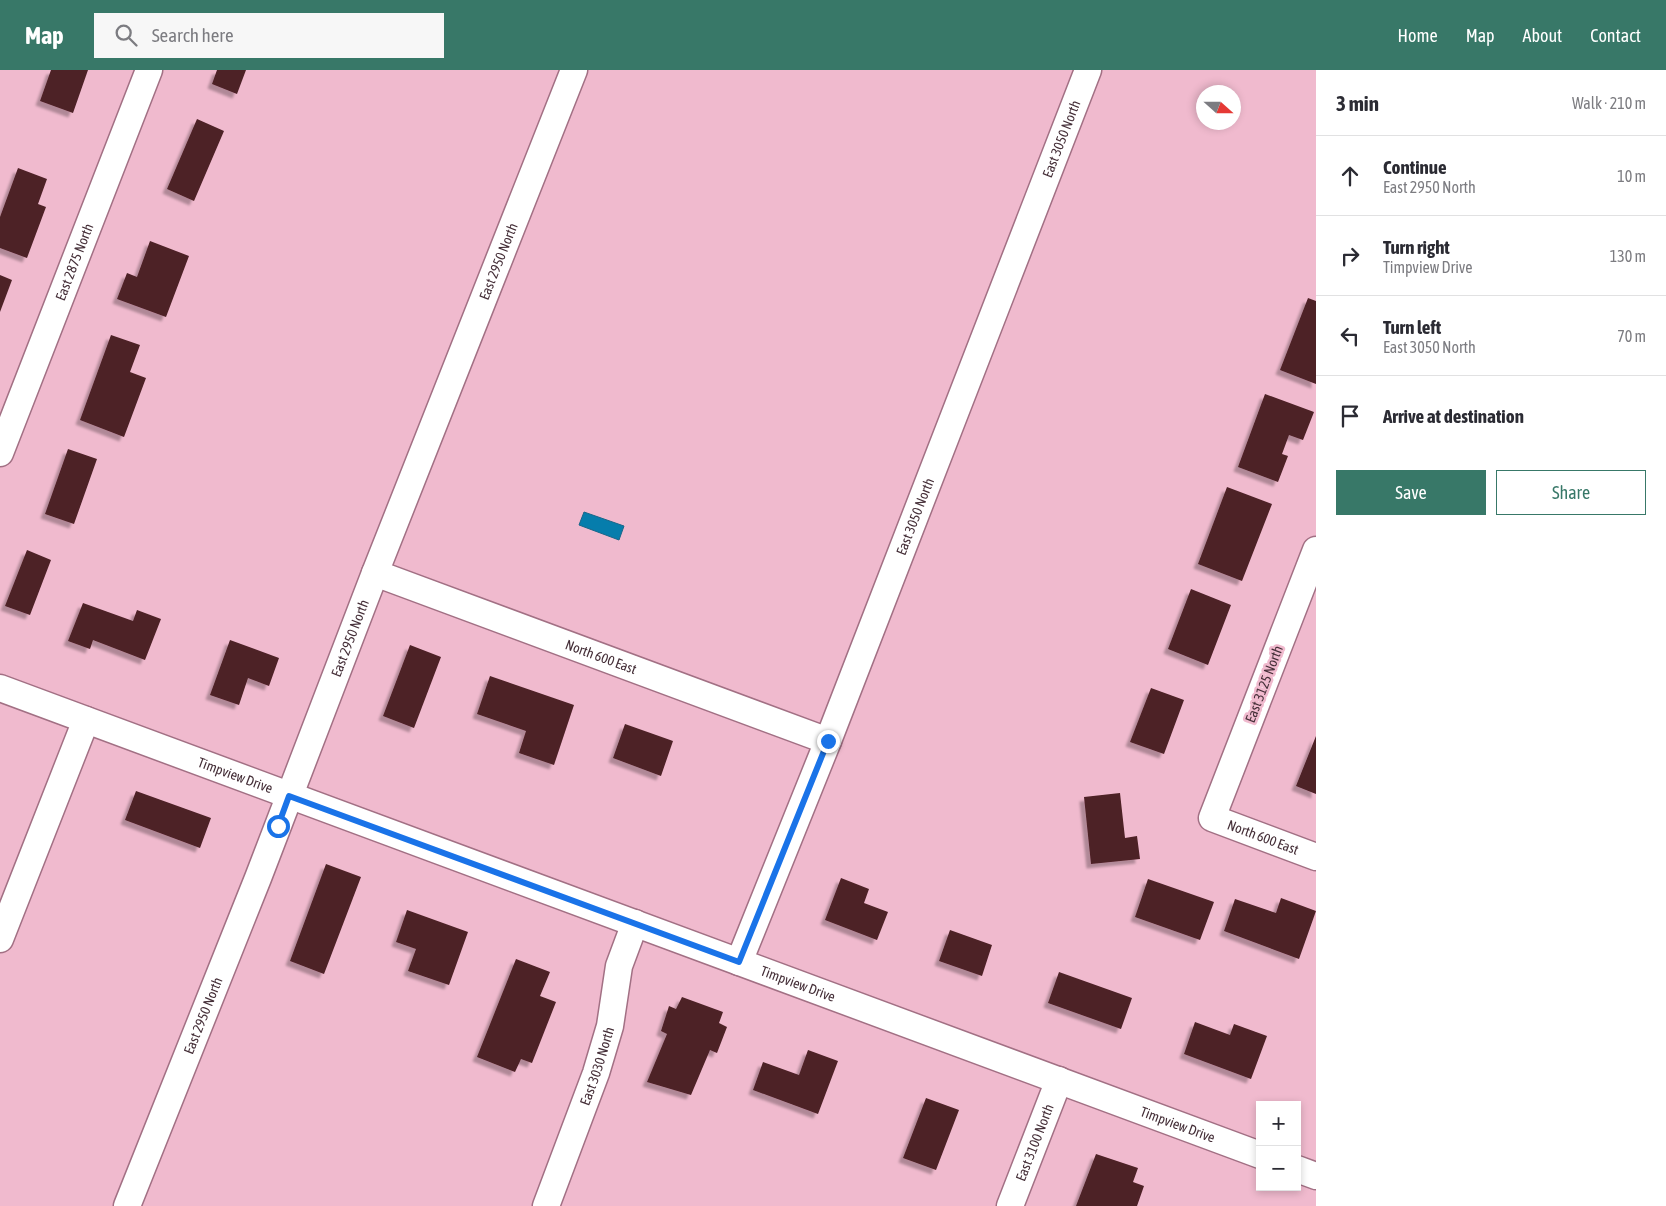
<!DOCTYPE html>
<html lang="en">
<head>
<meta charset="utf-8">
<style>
	:root { --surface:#fff; --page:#f7f7f7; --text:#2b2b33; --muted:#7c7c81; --line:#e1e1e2; --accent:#387868 }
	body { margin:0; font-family:"Asap Condensed",sans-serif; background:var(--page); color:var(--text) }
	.controls { position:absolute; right:15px; bottom:15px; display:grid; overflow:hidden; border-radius:0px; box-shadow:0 2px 8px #0003 }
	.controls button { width:45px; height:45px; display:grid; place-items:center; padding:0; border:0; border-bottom:1px solid var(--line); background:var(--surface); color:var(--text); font:25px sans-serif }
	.compass { position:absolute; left:1196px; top:15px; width:45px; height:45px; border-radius:50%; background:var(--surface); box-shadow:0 2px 8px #0003; rotate:111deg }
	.stop { position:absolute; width:15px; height:15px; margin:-11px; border:4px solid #1a73e8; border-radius:50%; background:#fff }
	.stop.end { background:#1a73e8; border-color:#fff; box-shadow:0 1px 5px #0008 }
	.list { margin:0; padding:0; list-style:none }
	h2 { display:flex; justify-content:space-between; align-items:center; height:65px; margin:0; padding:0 20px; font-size:21px }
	h2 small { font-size:16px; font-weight:400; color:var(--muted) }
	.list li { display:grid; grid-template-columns:32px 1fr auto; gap:15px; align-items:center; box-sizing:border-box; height:80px; padding:0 20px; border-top:1px solid var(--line) }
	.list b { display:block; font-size:19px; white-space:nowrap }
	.list p { margin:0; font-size:16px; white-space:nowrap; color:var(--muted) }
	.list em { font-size:16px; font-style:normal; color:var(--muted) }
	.actions { display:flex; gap:10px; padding:15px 20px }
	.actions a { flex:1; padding:11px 0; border:1px solid var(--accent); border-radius:0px; text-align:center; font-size:18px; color:var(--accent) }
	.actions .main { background:var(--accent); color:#fff }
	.icon { flex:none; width:28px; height:28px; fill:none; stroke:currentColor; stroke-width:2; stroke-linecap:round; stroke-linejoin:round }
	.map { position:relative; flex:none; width:1316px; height:1136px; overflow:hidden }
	header { display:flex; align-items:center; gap:30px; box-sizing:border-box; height:70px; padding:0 25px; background:var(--accent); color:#fff }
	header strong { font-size:24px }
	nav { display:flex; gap:28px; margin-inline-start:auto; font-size:18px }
	.search { width:350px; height:45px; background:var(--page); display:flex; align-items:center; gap:12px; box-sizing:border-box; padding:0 18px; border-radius:0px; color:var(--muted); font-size:19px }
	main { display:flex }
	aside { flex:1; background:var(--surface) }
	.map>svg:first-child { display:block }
	.water { fill:#067dac; stroke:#196689 }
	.building { fill:#4d2026; filter:url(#shadow) }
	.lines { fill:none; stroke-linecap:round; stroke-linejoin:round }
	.minor-casing { stroke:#a27084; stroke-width:29 }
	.minor { stroke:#fff; stroke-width:26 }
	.route { stroke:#1a73e8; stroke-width:6 }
	.labels { text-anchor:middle; stroke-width:5; stroke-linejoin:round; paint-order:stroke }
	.street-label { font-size:14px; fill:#452f38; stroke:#f0bace }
</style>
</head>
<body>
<header>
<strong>Map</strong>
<div class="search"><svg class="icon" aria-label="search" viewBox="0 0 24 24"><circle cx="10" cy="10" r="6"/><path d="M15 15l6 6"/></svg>Search here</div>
<nav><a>Home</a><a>Map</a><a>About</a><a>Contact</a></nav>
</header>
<main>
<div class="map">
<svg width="1316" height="1136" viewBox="0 0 1316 1136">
	<defs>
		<filter id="shadow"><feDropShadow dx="-4.5" dy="4.5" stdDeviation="1" flood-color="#0004"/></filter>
	</defs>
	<rect width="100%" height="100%" fill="#f0bace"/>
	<path class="water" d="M584 442 624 456 619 470 579 455Z"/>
	<path class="building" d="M51 0H88L73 43 40 31Z
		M217 0H246L237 24 212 14Z
		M197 49 224 61 194 131 167 119Z
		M18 98 47 109 38 134 46 137 27 188 0 178V147Z
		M150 171 189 186 166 247 117 229 127 203 137 207Z
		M0 205 12 210 0 242Z
		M1308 228 1316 231V314L1280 300Z
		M111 265 140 275 130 302 146 308 124 367 80 350Z
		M1265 324 1314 342 1303 370 1289 365 1282 384 1288 386 1278 412 1238 397Z
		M68 379 97 389 74 454 45 444Z
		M1227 417 1272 434 1242 511 1198 494Z
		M27 480 51 490 30 545 5 536Z
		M1191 519 1231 535 1208 595 1168 579Z
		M83 533 133 551 137 540 161 549 145 590 93 570 90 579 68 571Z
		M230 570 279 588 269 616 248 608 239 635 210 625Z
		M410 575 441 587 414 658 383 646Z
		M490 606 574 635 554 695 519 683 526 661 477 644Z
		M1151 618 1184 630 1164 684 1130 672Z
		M625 654 673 671 661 706 613 688Z
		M1316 666V724L1296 716Z
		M136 721 211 748 200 778 125 750Z
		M1120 723 1125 768 1137 766 1140 789 1091 794 1084 727Z
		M326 794 361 807 324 904 290 891Z
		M841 808 869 819 864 833 888 842 877 870 825 850Z
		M1148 809 1214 832 1200 870 1135 847Z
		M1281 828 1316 841 1299 889 1224 861 1235 829 1276 843Z
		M407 840 468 862 449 915 408 901 416 879 396 872Z
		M950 860 992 875 982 906 939 891Z
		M516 889 550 902 540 926 556 932 532 993 521 989 515 1002 477 987Z
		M1059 902 1132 928 1121 959 1048 933Z
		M682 927 723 942 719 953 727 957 717 983 710 980 691 1025 647 1012 667 964 661 961 669 936 676 939Z
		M1195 952 1230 965 1234 954 1267 966 1251 1009 1184 984Z
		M808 980 838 991 818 1044 753 1020 763 992 799 1005Z
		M926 1028 959 1040 936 1100 903 1088Z
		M1096 1084 1138 1098 1133 1112 1144 1116 1137 1136H1076Z"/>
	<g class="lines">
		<g class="minor-casing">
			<g id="minor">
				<path id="s1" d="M0 383 149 0"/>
				<path id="s2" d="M1316 480 1212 748 1316 787"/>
				<path id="s3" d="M375 503 828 671"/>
				<path id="s4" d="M0 618 1260 1085"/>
				<path d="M0 869 86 650"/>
				<path id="s5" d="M739 892 828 671 1088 0"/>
				<path d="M1297 1099 1316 1106"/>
				<path id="s6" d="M127 1136 258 808 375 503 574 0"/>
				<path id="s7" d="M546 1136 596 1003 610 956 619 896 635 853"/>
				<path id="s8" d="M1010 1136 1059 1010"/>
			</g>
		</g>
		<use href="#minor" class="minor"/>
	</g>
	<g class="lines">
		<path class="route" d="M278 756 289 726 739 892 828 671"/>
	</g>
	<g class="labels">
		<g class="street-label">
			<text dy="5" stroke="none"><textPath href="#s5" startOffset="884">East 3050 North</textPath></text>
			<text dy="5" stroke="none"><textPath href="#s6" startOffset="1015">East 2950 North</textPath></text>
			<text dy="5" stroke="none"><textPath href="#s1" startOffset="205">East 2875 North</textPath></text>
			<text dy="5" stroke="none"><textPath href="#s5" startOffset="479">East 3050 North</textPath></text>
			<text dy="5" stroke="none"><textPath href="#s6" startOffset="610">East 2950 North</textPath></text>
			<text dy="5" stroke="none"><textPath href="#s3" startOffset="241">North 600 East</textPath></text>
			<text transform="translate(1264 614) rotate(-69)" y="5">East 3125 North</text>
			<text dy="5" stroke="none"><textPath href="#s4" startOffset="251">Timpview Drive</textPath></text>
			<text dy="5" stroke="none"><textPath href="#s2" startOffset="342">North 600 East</textPath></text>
			<text dy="5" stroke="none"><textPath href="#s4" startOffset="851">Timpview Drive</textPath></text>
			<text dy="5" stroke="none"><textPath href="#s6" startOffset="205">East 2950 North</textPath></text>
			<text dy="5" stroke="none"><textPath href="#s7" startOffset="149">East 3030 North</textPath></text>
			<text dy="5" stroke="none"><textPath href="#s4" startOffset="1256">Timpview Drive</textPath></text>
			<text dy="5" stroke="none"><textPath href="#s8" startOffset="68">East 3100 North</textPath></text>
		</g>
	</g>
</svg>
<div class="controls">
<button>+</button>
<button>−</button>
</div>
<svg class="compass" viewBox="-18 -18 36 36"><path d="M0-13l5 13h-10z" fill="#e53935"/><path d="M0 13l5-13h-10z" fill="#7c7c81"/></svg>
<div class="stop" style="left:278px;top:756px"></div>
<div class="stop end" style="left:828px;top:671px"></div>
</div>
<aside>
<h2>3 min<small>Walk · 210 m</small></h2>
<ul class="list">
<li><svg class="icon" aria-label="ahead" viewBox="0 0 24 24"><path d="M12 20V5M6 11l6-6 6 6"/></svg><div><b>Continue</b><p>East 2950 North</p></div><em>10 m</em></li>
<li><svg class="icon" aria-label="right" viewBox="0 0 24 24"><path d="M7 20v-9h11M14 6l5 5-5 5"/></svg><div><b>Turn right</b><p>Timpview Drive</p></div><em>130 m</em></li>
<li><svg class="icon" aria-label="left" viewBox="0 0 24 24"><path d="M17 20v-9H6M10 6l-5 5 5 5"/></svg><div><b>Turn left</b><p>East 3050 North</p></div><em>70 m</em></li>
<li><svg class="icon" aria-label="arrive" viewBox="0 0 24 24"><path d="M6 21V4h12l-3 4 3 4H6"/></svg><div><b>Arrive at destination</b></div></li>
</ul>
<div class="actions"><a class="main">Save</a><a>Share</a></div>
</aside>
</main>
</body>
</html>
